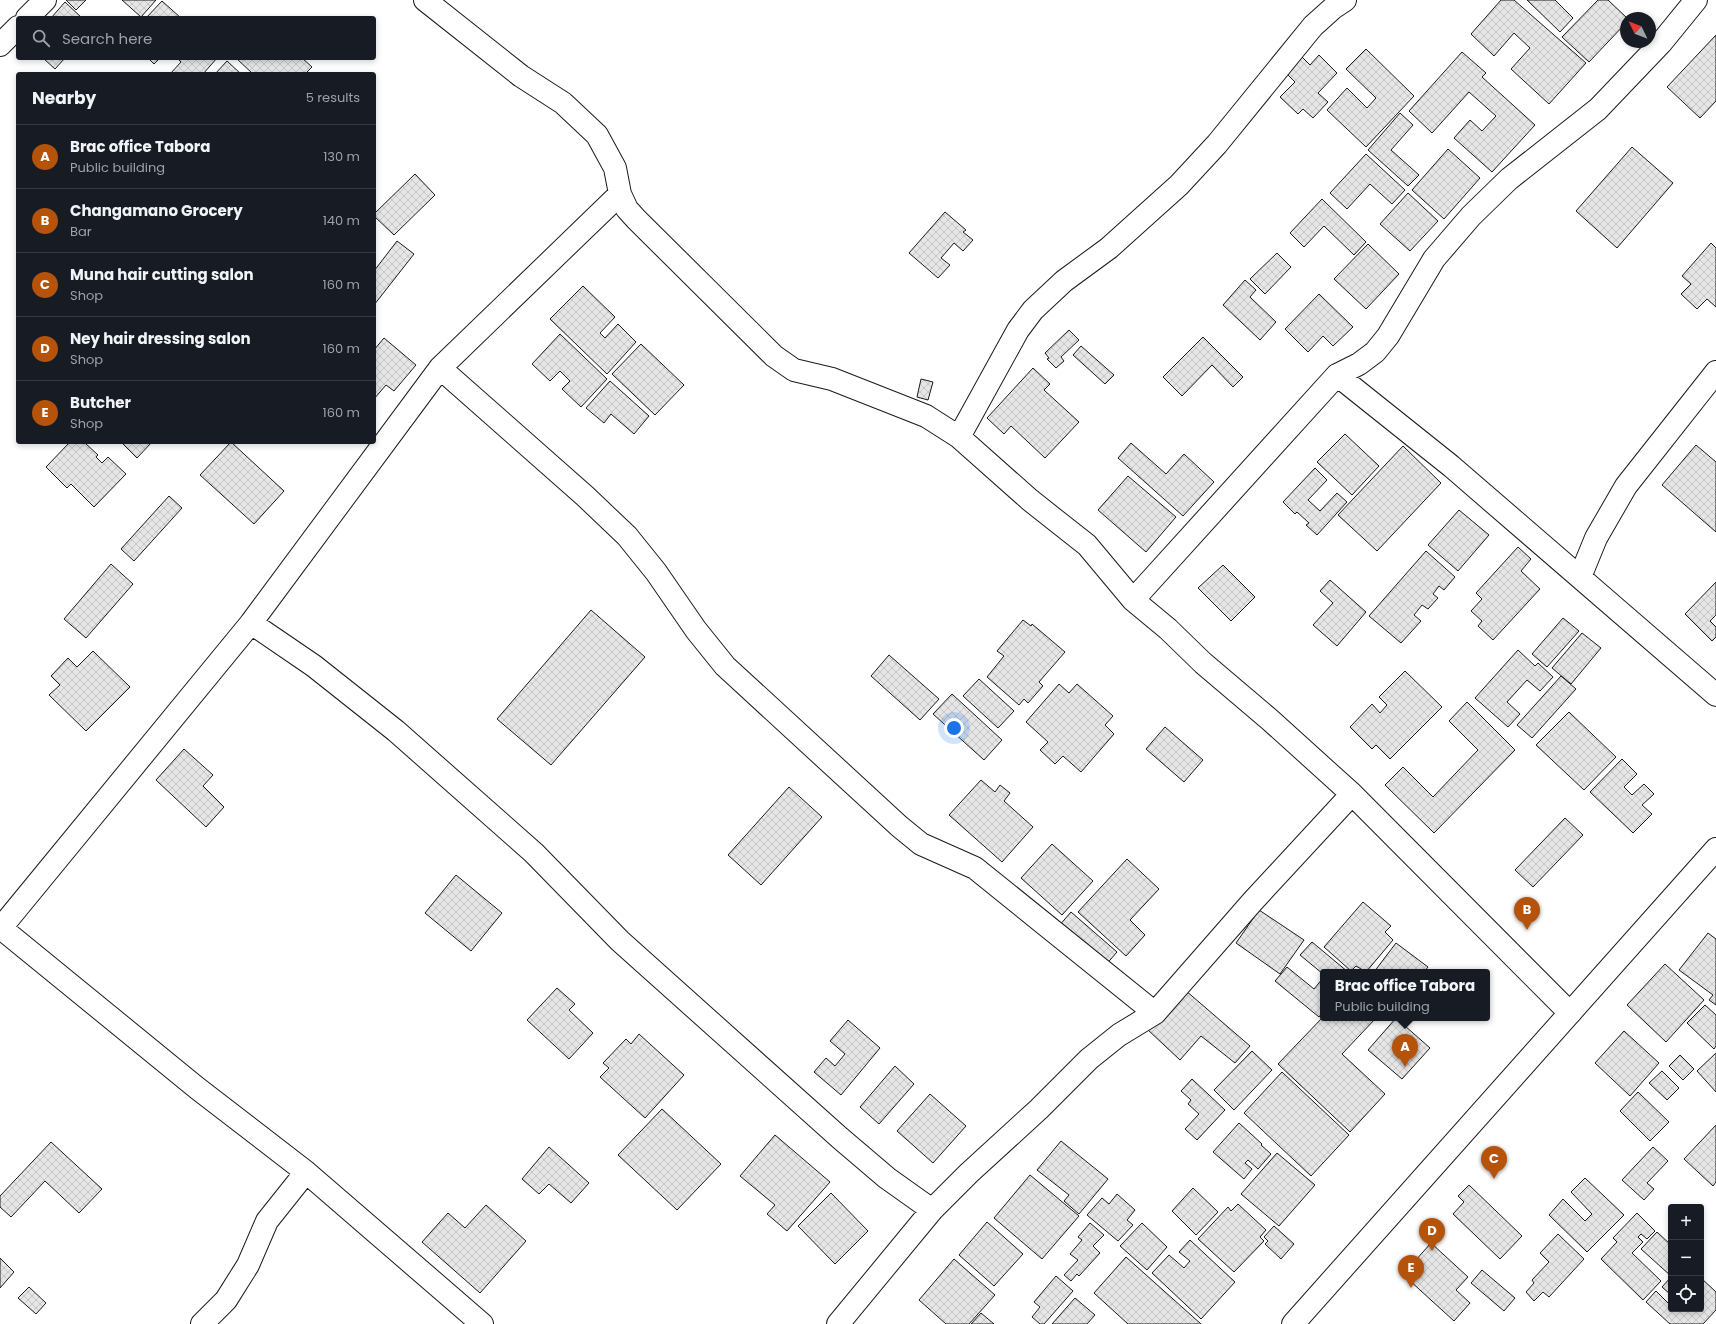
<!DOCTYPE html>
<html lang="en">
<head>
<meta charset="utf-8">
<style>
	:root { --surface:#171b24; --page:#242831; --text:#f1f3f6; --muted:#9ea1a6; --line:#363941; --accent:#b45309 }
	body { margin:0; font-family:Poppins,sans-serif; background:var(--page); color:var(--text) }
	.controls { position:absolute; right:12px; bottom:12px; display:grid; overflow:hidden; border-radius:4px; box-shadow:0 2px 6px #0003 }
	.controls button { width:36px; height:36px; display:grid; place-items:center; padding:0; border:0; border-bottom:1px solid var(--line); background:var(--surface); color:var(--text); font:20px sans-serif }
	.compass { position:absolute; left:1620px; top:12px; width:36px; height:36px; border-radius:50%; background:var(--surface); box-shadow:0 2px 6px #0003; rotate:313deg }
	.you { position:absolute; left:954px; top:728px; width:14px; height:14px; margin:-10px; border:3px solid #fff; border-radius:50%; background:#1a73e8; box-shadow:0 0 0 6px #1a73e833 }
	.badge { display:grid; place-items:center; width:26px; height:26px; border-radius:50%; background:var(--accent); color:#fff; font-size:13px; font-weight:700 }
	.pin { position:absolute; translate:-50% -33px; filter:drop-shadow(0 1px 2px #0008) }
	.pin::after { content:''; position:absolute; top:21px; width:14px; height:12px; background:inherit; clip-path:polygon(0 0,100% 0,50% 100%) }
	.popup { position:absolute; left:1320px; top:969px; width:170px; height:52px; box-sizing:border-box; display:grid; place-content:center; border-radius:4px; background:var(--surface); filter:drop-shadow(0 1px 3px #0005); font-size:13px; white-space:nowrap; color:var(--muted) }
	.popup b { font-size:15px; color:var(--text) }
	.popup::after { content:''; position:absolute; left:50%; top:100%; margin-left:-8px; border:8px solid transparent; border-top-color:var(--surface) }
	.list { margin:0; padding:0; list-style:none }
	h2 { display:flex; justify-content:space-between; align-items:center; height:52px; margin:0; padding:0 16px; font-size:17px }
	h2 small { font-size:13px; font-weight:400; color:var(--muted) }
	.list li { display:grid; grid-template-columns:26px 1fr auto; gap:12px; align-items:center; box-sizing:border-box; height:64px; padding:0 16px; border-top:1px solid var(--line) }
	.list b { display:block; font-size:15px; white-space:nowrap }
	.list p { margin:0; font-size:13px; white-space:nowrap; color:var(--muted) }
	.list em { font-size:13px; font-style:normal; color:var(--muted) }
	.icon { flex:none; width:22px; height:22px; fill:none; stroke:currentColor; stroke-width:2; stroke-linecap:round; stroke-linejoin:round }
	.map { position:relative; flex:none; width:1716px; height:1324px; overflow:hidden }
	.search { position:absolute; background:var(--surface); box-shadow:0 2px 6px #0003; left:16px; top:16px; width:360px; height:44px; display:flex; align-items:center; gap:10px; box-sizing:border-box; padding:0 14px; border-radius:4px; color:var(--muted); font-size:15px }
	.panel { position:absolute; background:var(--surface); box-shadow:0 2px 6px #0003; left:16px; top:72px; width:360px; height:372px; border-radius:4px }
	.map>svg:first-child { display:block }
	.building { fill:url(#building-cross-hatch); stroke:#1a1a1a }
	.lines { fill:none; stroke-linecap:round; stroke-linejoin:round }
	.minor-casing { stroke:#1a1a1a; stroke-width:24 }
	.tertiary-casing { stroke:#1a1a1a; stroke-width:24 }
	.minor { stroke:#fff; stroke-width:22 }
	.tertiary { stroke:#fff; stroke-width:22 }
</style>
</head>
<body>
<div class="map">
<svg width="1716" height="1324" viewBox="0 0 1716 1324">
	<defs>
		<pattern id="building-cross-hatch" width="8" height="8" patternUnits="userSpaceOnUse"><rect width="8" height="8" fill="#e6e6e6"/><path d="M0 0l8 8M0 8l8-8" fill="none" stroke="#c5c5c5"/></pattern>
	</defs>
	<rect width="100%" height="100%" fill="#fff"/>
	<path class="building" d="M66 0H86L76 10Z
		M122 0H156L141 17Z
		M1501 0H1514L1586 63 1549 104 1511 69 1530 48 1514 33 1494 56 1471 34Z
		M1527 0H1555L1573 18 1560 32Z
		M1598 0H1608L1627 18 1626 23 1589 62 1562 37Z
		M162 1 181 18H146Z
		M65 2 82 18H51Z
		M1716 35V101L1700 118 1667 87Z
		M1366 49 1414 96 1366 147 1327 110 1347 88 1367 108 1376 98 1346 69Z
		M1462 52 1486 73 1482 77 1535 125 1492 172 1454 138 1470 120 1482 131 1496 116 1469 92 1432 133 1409 111Z
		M1319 55 1337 73 1318 93 1328 102 1313 118 1303 109 1298 114 1280 97 1295 82 1286 73 1302 57 1310 65Z
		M43 58H65L55 69Z
		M148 58H160L154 64Z
		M177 58H217L203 74H170L181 62Z
		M236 58H302L312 67 305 74H253Z
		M227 61 241 74H215Z
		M1400 113 1413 125 1391 150 1419 175 1408 186 1368 150Z
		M1632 147 1673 183 1617 248 1576 211Z
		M1448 149 1480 178 1444 219 1412 190Z
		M1366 154 1405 190 1392 204 1370 184 1347 209 1330 193Z
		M415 174 435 195 394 235 374 216V214Z
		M1408 193 1438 221 1410 251 1380 224Z
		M1322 199 1366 242 1354 255 1324 226 1304 247 1290 233Z
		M945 212 966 230 963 232 973 240 963 251 954 243 941 258 950 265 938 278 909 253Z
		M397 241 414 254 374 305V271Z
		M1711 243 1716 248V307L1707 299 1697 309 1681 294 1691 284 1682 276Z
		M1368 244 1399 274 1366 309 1334 279Z
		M1277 253 1291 267 1265 294 1250 279Z
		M1245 280 1256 290 1250 297 1276 322 1260 340 1223 305Z
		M583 286 615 317 600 333 605 338 618 324 636 342 607 374 550 319Z
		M1319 294 1353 327 1333 346 1323 336 1308 352 1285 329Z
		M1069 330 1079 340 1061 357 1064 361 1056 368 1047 359 1049 358 1045 353Z
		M560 334 607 379 581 407 562 389 570 381 560 371 550 381 532 364Z
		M1203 337 1243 377 1233 387 1212 365 1182 396 1163 377Z
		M384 338 416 365 394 391 386 385 374 399V350Z
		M641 344 684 385 655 415 612 374Z
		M1081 346 1114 375 1105 384 1073 355Z
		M1033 368 1050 384 1044 390 1079 422 1045 458 1011 426 1004 434 987 418Z
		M921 379 933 382 928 400 917 397Z
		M610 381 649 416 634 434 611 414 604 423 586 408Z
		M1345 434 1379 466 1352 495 1317 462Z
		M70 442H84L98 455 96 457 102 463 108 457 126 474 94 507 71 484 67 488 46 467Z
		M121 442H152L137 458Z
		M231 442 284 491 254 524 200 475Z
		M1131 443 1166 474 1184 454 1214 482 1183 516 1118 458Z
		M1696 445 1716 462V532L1662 485Z
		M1403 446 1441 483 1377 551 1338 515Z
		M1315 468 1327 480 1308 500 1320 511 1337 493 1347 502 1317 535 1306 525 1309 523 1297 512 1295 514 1283 502Z
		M1128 476 1176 517 1146 552 1098 510Z
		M169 496 182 508 134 561 121 549Z
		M1459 510 1489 535 1458 571 1428 545Z
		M1518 547 1531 559 1521 571 1540 589 1493 640 1478 626 1482 621 1471 611 1482 599 1476 593Z
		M1426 551 1455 577 1444 590 1439 586 1433 594 1438 598 1428 609 1422 605 1414 615 1421 621 1401 643 1369 616Z
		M111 564 133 584 86 638 64 619Z
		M1223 565 1255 597 1231 621 1198 588Z
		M1330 580 1366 612 1337 646 1313 625 1333 603 1320 591Z
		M1716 582V615L1710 621 1716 627V637L1712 641 1685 614Z
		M591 610 645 657 551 765 497 719Z
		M1563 618 1579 631 1547 667 1532 654Z
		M1023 620 1031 626 1032 624 1065 652 1039 682 1043 686 1028 703 1024 699 1019 705 987 677 1004 656 997 651Z
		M1582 633 1601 648 1571 684 1552 668Z
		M1518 650 1535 666 1538 663 1553 677 1540 691 1527 680 1507 702 1520 714 1508 727 1475 698Z
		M93 651 130 687 86 731 49 695 60 685 51 676 68 658 77 667Z
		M889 655 939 699 920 720 871 676Z
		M1405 671 1442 707 1390 759 1376 745 1372 749 1350 727 1372 704 1380 713 1387 705 1379 697Z
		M1561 676 1576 689 1532 738 1517 725Z
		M979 679 1014 711 998 728 963 696Z
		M1059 684 1069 693 1077 684 1113 716 1105 725 1114 734 1081 772 1063 756 1055 764 1040 750 1048 742 1026 722Z
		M952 694 1002 740 984 760 933 714Z
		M1467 702 1515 750 1434 833 1385 785 1403 767 1433 797 1478 750 1449 721Z
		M1569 712 1616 757 1584 790 1536 745Z
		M1165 727 1203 760 1184 782 1146 749Z
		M184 749 213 775 203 786 224 807 206 827 156 780Z
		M1622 759 1637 774 1624 787 1632 795 1644 784 1654 794 1642 805 1652 814 1633 833 1590 792Z
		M981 780 995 792 1000 785 1010 793 1004 801 1033 827 1002 862 949 815Z
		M789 787 822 817 761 885 728 855Z
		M1565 818 1583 835 1533 887 1515 870Z
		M1052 844 1093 881 1062 915 1021 878Z
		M1127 859 1159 889 1130 920 1145 935 1126 956 1078 912Z
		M456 875 502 913 471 951 425 913Z
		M1363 902 1391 926 1385 932 1393 940 1366 972 1356 966 1351 971 1324 947Z
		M1259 910 1304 940 1280 974 1236 943Z
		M1071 912 1117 952 1104 967 1058 927Z
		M1708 933 1716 939V1005L1709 1000 1713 995 1679 970Z
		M1312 942 1348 972H1323V974L1300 955Z
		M1396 943 1428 967 1424 972H1402L1400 970 1399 972H1374Z
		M1665 964 1704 1000 1666 1042 1627 1005Z
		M1287 967 1314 989 1323 978V1012L1319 1017 1275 981Z
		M557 988 575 1004 569 1010 593 1033 569 1059 527 1020Z
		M1185 990 1250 1046 1235 1063 1201 1036 1180 1060 1148 1030Z
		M1705 1005 1716 1015V1046L1714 1049 1687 1023Z
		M1323 1017V1018H1376L1342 1054 1385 1094 1350 1132 1278 1064Z
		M1396 1018 1430 1048 1402 1079 1368 1050Z
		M848 1020 880 1048 841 1095 814 1072 826 1058 835 1066 845 1054 830 1041Z
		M1624 1031 1659 1063 1630 1096 1595 1063Z
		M639 1034 684 1075 645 1118 600 1077 609 1068 603 1063 626 1039 631 1044Z
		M1252 1051 1272 1070 1234 1110 1214 1090Z
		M1716 1053V1092L1697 1071Z
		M1680 1055 1694 1069 1683 1080 1669 1066Z
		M895 1066 914 1084 879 1124 860 1107Z
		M1662 1071 1679 1088 1667 1100 1649 1083Z
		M1282 1072 1349 1135 1311 1176 1244 1113Z
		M1192 1079 1225 1110 1197 1140 1185 1129 1199 1114 1188 1104 1191 1100 1181 1091Z
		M1638 1092 1669 1122 1650 1141 1620 1111Z
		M930 1094 966 1126 933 1163 897 1131Z
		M662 1109 721 1164 677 1210 618 1155Z
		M1239 1123 1262 1144 1261 1145 1271 1154 1258 1169 1248 1160 1245 1163 1252 1169 1244 1179 1213 1152Z
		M1716 1125V1182L1713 1186 1684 1159Z
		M775 1135 830 1182 787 1231 767 1214 775 1205 740 1176Z
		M1061 1141 1108 1179 1079 1214 1064 1201 1069 1195 1037 1170Z
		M51 1142 102 1189 79 1213 45 1181 11 1217 0 1207V1196Z
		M549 1147 589 1183 571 1203 549 1184 539 1194 522 1179Z
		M1653 1147 1668 1161 1647 1183 1654 1189 1644 1200 1622 1180Z
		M1277 1153 1315 1185 1279 1226 1241 1194Z
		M1030 1175 1079 1216 1042 1259 994 1218Z
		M1585 1178 1624 1215 1587 1252 1549 1215 1563 1199 1585 1221 1592 1214 1571 1192Z
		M1469 1185 1522 1236 1500 1259 1453 1214 1464 1202 1458 1196Z
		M1193 1188 1218 1212 1196 1235 1172 1211Z
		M831 1193 868 1231 835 1264 798 1226Z
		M1117 1194 1135 1210 1127 1220 1133 1225 1118 1241 1087 1215 1102 1198 1109 1204Z
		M1238 1204 1266 1230 1260 1237 1264 1241 1234 1272 1198 1239 1228 1207 1231 1211Z
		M486 1205 526 1241 480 1293 422 1242 448 1213 465 1228Z
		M1637 1213 1655 1231 1647 1239 1641 1234 1638 1237 1643 1242 1632 1253 1661 1281 1643 1300 1601 1259 1617 1242 1613 1238Z
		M987 1222 1023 1254 994 1286 959 1255Z
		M1090 1223 1104 1235 1093 1246 1100 1253 1079 1276 1077 1274 1071 1281 1064 1275 1078 1260 1070 1254 1082 1240 1078 1237Z
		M1142 1223 1167 1247 1147 1270 1120 1246Z
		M1274 1226 1294 1244 1281 1259 1265 1244 1268 1241 1264 1237Z
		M1657 1232 1671 1245V1276L1641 1249Z
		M1558 1234 1584 1259 1549 1297 1543 1292 1534 1301 1526 1292 1534 1283 1532 1280 1549 1262 1540 1253Z
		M1190 1240 1235 1282 1201 1319 1152 1273 1169 1255 1184 1268 1190 1261 1179 1252Z
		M1431 1243 1468 1277 1456 1290 1470 1303 1454 1321 1409 1280 1420 1268 1414 1262Z
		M1126 1257 1201 1324H1128L1094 1293Z
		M0 1258 14 1272 0 1288Z
		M954 1259 995 1295 969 1324H946L919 1300Z
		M1482 1270 1515 1298 1504 1311 1471 1283Z
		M1056 1276 1073 1291 1044 1324H1040L1032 1317 1040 1307 1034 1302Z
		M1671 1277V1295L1662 1287Z
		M1701 1278 1716 1292V1310L1703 1324H1670L1646 1302 1656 1291 1669 1304 1671 1302V1309H1701Z
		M29 1287 46 1303 36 1314 18 1298Z
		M1075 1298 1095 1315 1087 1324H1052Z
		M981 1313 994 1324H971Z"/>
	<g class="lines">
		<g class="minor-casing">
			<path id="minor" d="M425 0 521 76 563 103 597 135 615 168 620 194 627 209 636 219 774 356 794 370 832 379 926 416 959 437 1030 500 1087 545 1133 600 1168 629 1203 663 1269 719 1352 794 1570 1013
				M27 18 45 0
				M0 45 18 27
				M440 368 585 496 627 536 656 572 696 630 725 666 899 826 921 844 975 868 1155 1013
				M1337 375 1451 466 1716 695
				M959 437 1018 330 1033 310 1064 281 1109 248 1179 185 1217 144 1313 26 1333 8 1345 0
				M1580 577 1596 538 1626 486 1716 372
				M1133 600 1337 375 1359 364 1375 352 1388 336 1434 259 1471 216 1509 179 1598 109 1661 43 1696 0
				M251 623 314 666 396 731 534 853 620 941 840 1138 887 1178 932 1210
				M1 928 197 1088 306 1172 482 1324
				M0 929 251 623 440 368 620 194
				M202 1324 226 1300 248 1265 267 1221 306 1172
				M838 1324 932 1210 969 1173 1039 1109 1089 1059 1119 1035 1155 1013 1253 901 1352 794"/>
		</g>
		<g class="tertiary-casing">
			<path id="tertiary" d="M1293 1324 1716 849"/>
		</g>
		<use href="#minor" class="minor"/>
		<use href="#tertiary" class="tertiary"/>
	</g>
</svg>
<div class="controls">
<button>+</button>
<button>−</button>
<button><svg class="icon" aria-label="locate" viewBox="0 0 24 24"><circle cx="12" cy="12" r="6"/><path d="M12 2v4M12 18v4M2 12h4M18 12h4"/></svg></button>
</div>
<svg class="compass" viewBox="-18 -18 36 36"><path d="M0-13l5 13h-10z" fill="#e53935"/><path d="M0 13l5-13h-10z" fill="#9ea1a6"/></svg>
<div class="you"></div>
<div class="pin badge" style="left:1405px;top:1067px">A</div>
<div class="popup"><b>Brac office Tabora</b>Public building</div>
<div class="pin badge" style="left:1527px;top:930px">B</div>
<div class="pin badge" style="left:1494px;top:1179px">C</div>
<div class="pin badge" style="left:1432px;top:1251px">D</div>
<div class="pin badge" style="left:1411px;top:1288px">E</div>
<div class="search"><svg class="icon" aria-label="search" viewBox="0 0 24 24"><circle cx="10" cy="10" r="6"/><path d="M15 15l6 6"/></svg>Search here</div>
<section class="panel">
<h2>Nearby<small>5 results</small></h2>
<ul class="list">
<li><span class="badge">A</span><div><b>Brac office Tabora</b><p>Public building</p></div><em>130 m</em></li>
<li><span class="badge">B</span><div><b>Changamano Grocery</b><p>Bar</p></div><em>140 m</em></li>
<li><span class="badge">C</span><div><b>Muna hair cutting salon</b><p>Shop</p></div><em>160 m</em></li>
<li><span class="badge">D</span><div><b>Ney hair dressing salon</b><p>Shop</p></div><em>160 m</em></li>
<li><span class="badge">E</span><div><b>Butcher</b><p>Shop</p></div><em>160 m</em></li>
</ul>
</section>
</div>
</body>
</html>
